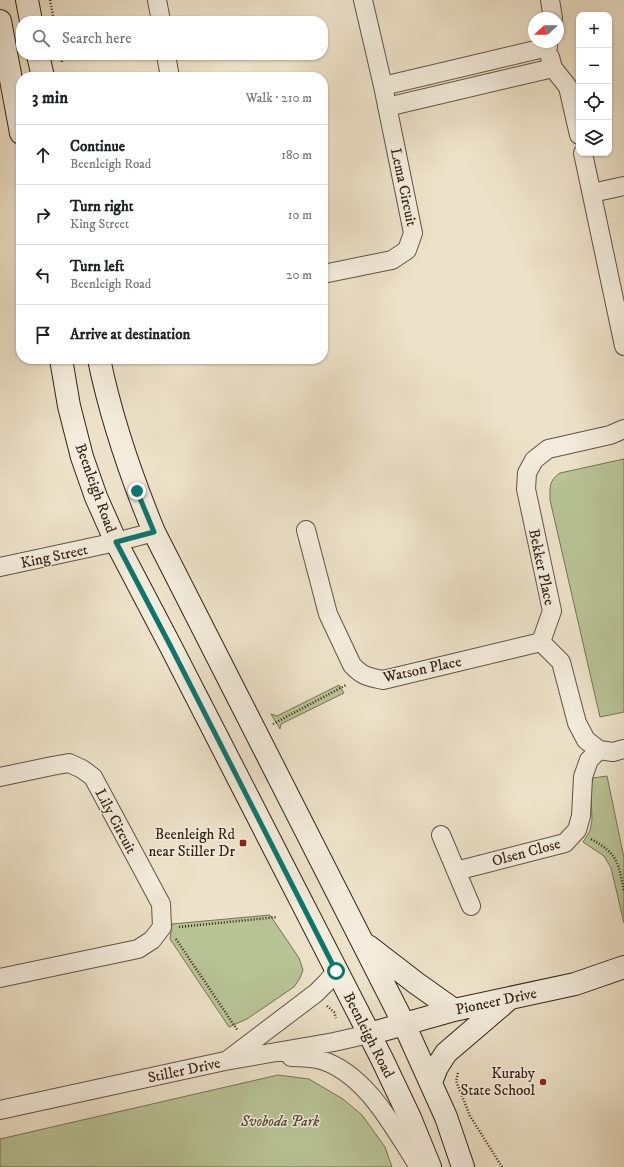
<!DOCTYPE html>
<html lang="en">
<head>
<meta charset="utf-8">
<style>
	:root { --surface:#fff; --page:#f6f6f6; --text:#202124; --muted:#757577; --line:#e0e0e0 }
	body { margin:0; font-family:"IM FELL DW Pica",serif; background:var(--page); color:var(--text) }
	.controls { position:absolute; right:12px; top:12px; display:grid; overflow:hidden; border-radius:8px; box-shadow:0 1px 3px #0004 }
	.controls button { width:36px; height:36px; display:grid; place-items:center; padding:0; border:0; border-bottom:1px solid var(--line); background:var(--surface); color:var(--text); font:20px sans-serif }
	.compass { position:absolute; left:528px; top:12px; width:36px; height:36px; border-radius:50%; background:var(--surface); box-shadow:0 1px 3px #0004; rotate:248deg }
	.stop { position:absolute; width:12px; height:12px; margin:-9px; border:3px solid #0f766e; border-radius:50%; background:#fff }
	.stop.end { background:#0f766e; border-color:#fff; box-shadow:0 1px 4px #0008 }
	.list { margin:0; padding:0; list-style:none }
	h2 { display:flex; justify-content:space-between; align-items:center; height:52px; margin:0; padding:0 16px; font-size:17px }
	h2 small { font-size:13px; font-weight:400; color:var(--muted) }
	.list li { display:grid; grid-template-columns:26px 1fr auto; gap:12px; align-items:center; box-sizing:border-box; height:60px; padding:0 16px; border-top:1px solid var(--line) }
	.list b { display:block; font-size:15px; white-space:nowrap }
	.list p { margin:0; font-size:13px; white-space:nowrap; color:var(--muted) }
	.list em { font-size:13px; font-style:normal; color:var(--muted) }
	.icon { flex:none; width:22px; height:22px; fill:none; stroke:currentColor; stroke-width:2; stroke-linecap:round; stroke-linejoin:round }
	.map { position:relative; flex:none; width:624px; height:1167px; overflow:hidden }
	.search { position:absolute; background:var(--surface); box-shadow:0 1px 3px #0004; left:16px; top:16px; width:312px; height:44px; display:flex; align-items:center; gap:10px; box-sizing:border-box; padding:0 14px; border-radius:16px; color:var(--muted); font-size:15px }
	.panel { position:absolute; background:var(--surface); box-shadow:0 1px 3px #0004; left:16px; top:72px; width:312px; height:292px; border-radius:16px }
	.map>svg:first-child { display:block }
	.green { fill:#b8c396; stroke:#767356 }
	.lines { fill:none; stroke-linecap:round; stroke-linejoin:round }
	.street-casing { stroke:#625344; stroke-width:20 }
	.secondary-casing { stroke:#342317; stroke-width:24 }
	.path { stroke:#342317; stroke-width:2.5; stroke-dasharray:1 2; stroke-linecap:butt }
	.street { stroke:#f3ecdc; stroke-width:18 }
	.secondary { stroke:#f3ecdc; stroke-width:22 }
	.route { stroke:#0f766e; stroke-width:5 }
	.poi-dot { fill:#8f2418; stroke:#f3ecdc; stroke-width:1.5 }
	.labels { text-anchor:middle; stroke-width:3; stroke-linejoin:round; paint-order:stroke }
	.street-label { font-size:15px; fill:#342317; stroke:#f3ecdc }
	.poi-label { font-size:15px; fill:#342317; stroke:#f3ecdc; text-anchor:end }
	.park-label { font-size:15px; font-style:italic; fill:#554b37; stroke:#f3ecdc }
</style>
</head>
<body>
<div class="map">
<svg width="624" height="1167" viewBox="0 0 624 1167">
	<rect width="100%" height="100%" fill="#ede2c9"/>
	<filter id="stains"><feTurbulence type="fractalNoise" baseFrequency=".005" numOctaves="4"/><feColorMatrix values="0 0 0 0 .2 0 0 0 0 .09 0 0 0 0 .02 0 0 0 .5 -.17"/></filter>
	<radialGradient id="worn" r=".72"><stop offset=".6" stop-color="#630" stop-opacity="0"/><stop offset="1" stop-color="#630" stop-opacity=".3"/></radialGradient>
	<path class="green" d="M624 459V712L600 717 550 500C550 487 549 480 560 473Z
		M339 685 344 693 281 724 280 729 271 714 277 716Z
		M607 776 624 858V923L611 868 604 856 583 842 590 831 592 820 591 787 593 778Z
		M270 915 299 958 303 970 300 978 294 987 247 1019 229 1027 170 939 172 924Z
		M278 1075 309 1079 343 1099 362 1115 385 1147 392 1167H0V1139Z"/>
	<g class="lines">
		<g class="street-casing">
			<path id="street" d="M157 0 161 21
				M550 0 553 18
				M166 55 170 77
				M550 57 553 68 568 87 579 135
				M383 86 548 47
				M387 107 553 68
				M583 153 624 346
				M592 193 624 186
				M323 274 392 260 407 250 413 233 383 86 363 0
				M624 429 610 435 548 449 534 460 527 473 526 489 552 611 541 642 561 662 577 723 586 740 599 750 613 752 624 749
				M306 530 328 614 352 665C362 676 368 677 383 680L541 642
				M0 567 116 542 154 532
				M0 777 52 766 69 763 82 769 93 777 161 904 162 927 152 940 138 949 0 978
				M441 835 471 906
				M456 871 565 843 577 830 581 816 583 777 589 760 599 750
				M291 1057C301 1057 311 1057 321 1060 367 1074 395 1130 419 1167
				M229 1059 316 993 327 982 336 971
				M0 1110 225 1061 334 1042 369 1034"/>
		</g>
		<g class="secondary-casing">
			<path id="secondary" d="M27 0 31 21
				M0 21 21 133
				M38 55 43 77
				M61 359 69 406 82 457 96 497 116 542 171 647 382 1059 410 1118 430 1167
				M99 359C111 418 131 476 154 532L404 1024 446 1117 463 1167
				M368 946 416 983 454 1010
				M369 1034 454 1010 575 984 624 967
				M431 1082 437 1067 446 1053 509 999"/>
		</g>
		<path class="path" d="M50 0 54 21
			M61 55 62 63
			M273 724 346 685
			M591 839C618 854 618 862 624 891
			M179 927 277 917
			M176 939 238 1031
			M327 1006 334 1012 336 1018
			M458 1073 456 1081 470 1116 502 1167"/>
		<use href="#street" class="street"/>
		<use href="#secondary" class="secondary"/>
	</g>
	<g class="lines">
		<path class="route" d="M137 491 154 532 116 542 171 647 336 971"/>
	</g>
	<g class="poi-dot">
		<rect x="239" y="839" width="8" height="8" rx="2"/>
		<circle cx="543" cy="1082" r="4"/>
	</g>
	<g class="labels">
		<g class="street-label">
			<text transform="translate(404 187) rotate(78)" y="5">Lema Circuit</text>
			<text transform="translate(96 488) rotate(70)" y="5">Beenleigh Road</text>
			<text transform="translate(54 556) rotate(-12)" y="5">King Street</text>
			<text transform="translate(542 567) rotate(78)" y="5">Bekker Place</text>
			<text transform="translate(422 669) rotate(-12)" y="5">Watson Place</text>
			<text transform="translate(116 821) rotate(62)" y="5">Lily Circuit</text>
			<text transform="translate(526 852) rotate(-15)" y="5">Olsen Close</text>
			<text transform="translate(496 1001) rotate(-12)" y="5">Pioneer Drive</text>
			<text transform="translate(369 1035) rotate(63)" y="5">Beenleigh Road</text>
			<text transform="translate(184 1070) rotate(-12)" y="5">Stiller Drive</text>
		</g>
		<g class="poi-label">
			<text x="235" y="839">Beenleigh Rd<tspan x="235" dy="17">near Stiller Dr</tspan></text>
			<text x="535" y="1078">Kuraby<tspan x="535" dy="17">State School</tspan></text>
		</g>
		<g class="park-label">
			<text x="280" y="1126">Svoboda Park</text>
		</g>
	</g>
	<rect width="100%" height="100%" filter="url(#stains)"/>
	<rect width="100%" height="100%" fill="url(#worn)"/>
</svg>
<div class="controls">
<button>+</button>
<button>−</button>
<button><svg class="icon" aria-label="locate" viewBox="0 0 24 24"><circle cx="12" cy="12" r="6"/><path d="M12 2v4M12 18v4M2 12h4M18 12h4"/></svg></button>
<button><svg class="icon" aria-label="layers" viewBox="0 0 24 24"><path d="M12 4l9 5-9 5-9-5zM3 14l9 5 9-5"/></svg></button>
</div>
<svg class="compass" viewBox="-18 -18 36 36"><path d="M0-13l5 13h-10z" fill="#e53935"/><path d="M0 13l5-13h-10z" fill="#757577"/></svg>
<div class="stop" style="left:336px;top:971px"></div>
<div class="stop end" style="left:137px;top:491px"></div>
<div class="search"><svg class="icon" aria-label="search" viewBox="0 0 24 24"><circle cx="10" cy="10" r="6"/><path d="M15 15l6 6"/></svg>Search here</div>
<section class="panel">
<h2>3 min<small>Walk · 210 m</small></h2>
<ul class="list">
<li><svg class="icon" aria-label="ahead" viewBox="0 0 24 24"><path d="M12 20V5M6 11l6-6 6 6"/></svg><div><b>Continue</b><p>Beenleigh Road</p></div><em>180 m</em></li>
<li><svg class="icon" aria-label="right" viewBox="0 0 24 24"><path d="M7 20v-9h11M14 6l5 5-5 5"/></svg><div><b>Turn right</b><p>King Street</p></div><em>10 m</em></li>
<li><svg class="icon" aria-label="left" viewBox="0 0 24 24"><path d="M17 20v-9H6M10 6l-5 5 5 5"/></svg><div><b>Turn left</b><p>Beenleigh Road</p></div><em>20 m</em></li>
<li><svg class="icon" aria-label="arrive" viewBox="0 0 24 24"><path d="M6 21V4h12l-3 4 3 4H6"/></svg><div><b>Arrive at destination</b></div></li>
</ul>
</section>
</div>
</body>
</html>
